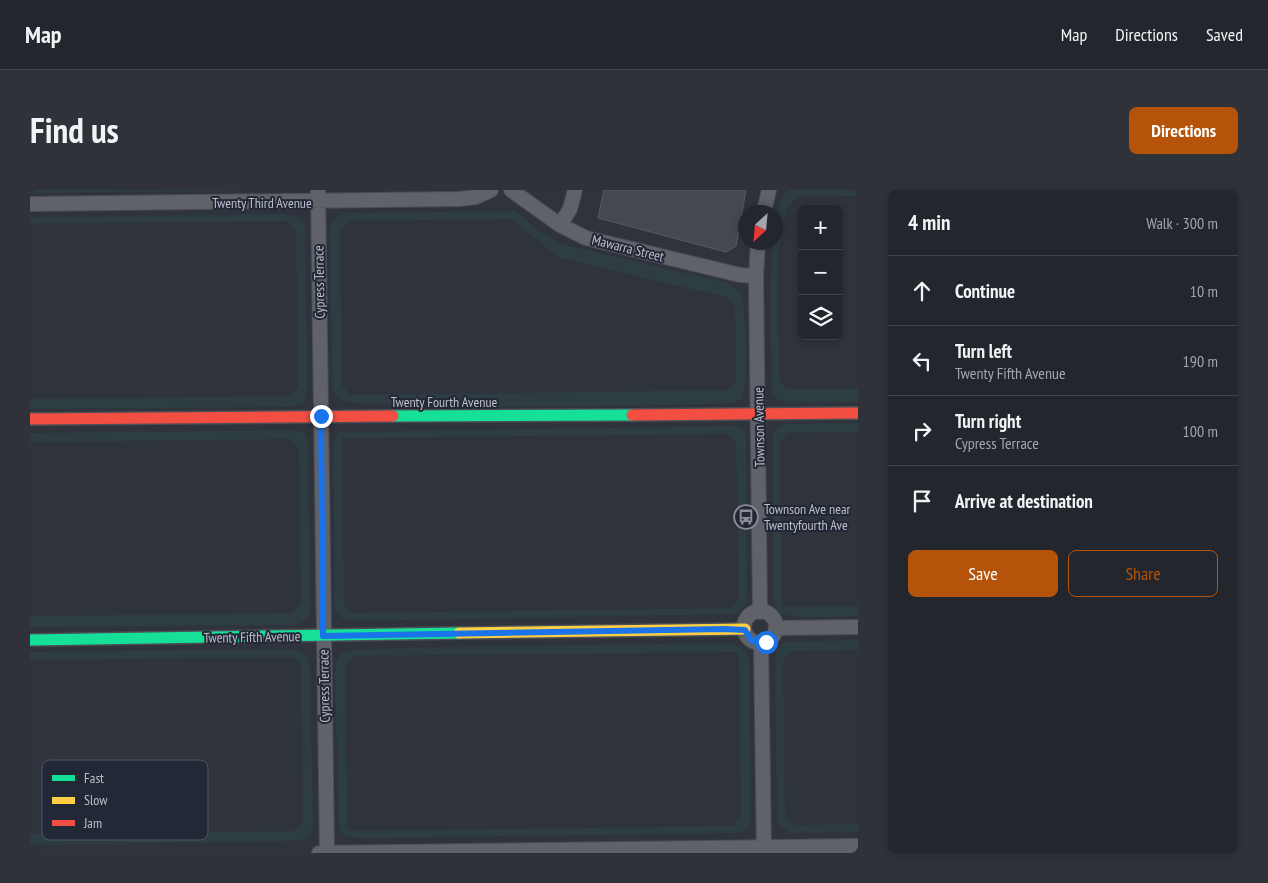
<!DOCTYPE html>
<html lang="en">
<head>
<meta charset="utf-8">
<style>
	:root { --surface:#23262d; --page:#2f3239; --text:#f1f3f6; --muted:#a3a5aa; --line:#404349; --accent:#b45309 }
	body { margin:0; font-family:"PT Sans Narrow",sans-serif; background:var(--page); color:var(--text) }
	.controls { position:absolute; right:15px; top:15px; display:grid; overflow:hidden; border-radius:8px; box-shadow:0 2px 8px #0003 }
	.controls button { width:45px; height:45px; display:grid; place-items:center; padding:0; border:0; border-bottom:1px solid var(--line); background:var(--surface); color:var(--text); font:25px sans-serif }
	.compass { position:absolute; left:708px; top:15px; width:45px; height:45px; border-radius:50%; background:var(--surface); box-shadow:0 2px 8px #0003; rotate:206deg }
	.stop { position:absolute; width:15px; height:15px; margin:-11px; border:4px solid #1a73e8; border-radius:50%; background:#fff }
	.stop.end { background:#1a73e8; border-color:#fff; box-shadow:0 1px 5px #0008 }
	.list { margin:0; padding:0; list-style:none }
	h2 { display:flex; justify-content:space-between; align-items:center; height:65px; margin:0; padding:0 20px; font-size:21px }
	h2 small { font-size:16px; font-weight:400; color:var(--muted) }
	.list li { display:grid; grid-template-columns:32px 1fr auto; gap:15px; align-items:center; box-sizing:border-box; height:70px; padding:0 20px; border-top:1px solid var(--line) }
	.list b { display:block; font-size:19px; white-space:nowrap }
	.list p { margin:0; font-size:16px; white-space:nowrap; color:var(--muted) }
	.list em { font-size:16px; font-style:normal; color:var(--muted) }
	.actions { display:flex; gap:10px; padding:15px 20px }
	.actions a { flex:1; padding:11px 0; border:1px solid var(--accent); border-radius:8px; text-align:center; font-size:18px; color:var(--accent) }
	.actions .main { background:var(--accent); color:#fff }
	.icon { flex:none; width:28px; height:28px; fill:none; stroke:currentColor; stroke-width:2; stroke-linecap:round; stroke-linejoin:round }
	.map { position:relative; flex:none; width:828px; height:663px; overflow:hidden; border-radius:8px }
	header { display:flex; align-items:center; gap:30px; box-sizing:border-box; height:70px; padding:0 25px; background:var(--surface); border-bottom:1px solid var(--line) }
	header strong { font-size:24px }
	nav { display:flex; gap:28px; margin-inline-start:auto; font-size:18px }
	.intro { display:flex; align-items:center; justify-content:space-between; box-sizing:border-box; height:120px; padding:0 30px }
	h1 { margin:0; font-size:35px }
	.button { padding:12px 22px; border-radius:8px; background:var(--accent); color:#fff; font-size:18px; font-weight:700 }
	main { display:flex; gap:30px; padding:0 30px }
	aside { flex:1; background:var(--surface); border-radius:8px; box-shadow:0 2px 8px #0003 }
	.map>svg:first-child { display:block }
	.green { fill:#2d3d42; fill-rule:evenodd }
	.building { fill:#45484f; stroke:#585b63 }
	.lines { fill:none; stroke-linecap:round; stroke-linejoin:round }
	.street-casing { stroke:#4c4e55; stroke-width:16 }
	.fast-casing { stroke:#4c4e55; stroke-width:14 }
	.slow-casing { stroke:#4c4e55; stroke-width:14 }
	.jam-casing { stroke:#4c4e55; stroke-width:14 }
	.street { stroke:#60626a; stroke-width:14 }
	.fast { stroke:#16e098; stroke-width:11 }
	.slow { stroke:#ffcf43; stroke-width:11 }
	.jam { stroke:#f24e42; stroke-width:11 }
	.route { stroke:#1a73e8; stroke-width:6 }
	.labels { text-anchor:middle; stroke-width:4; stroke-linejoin:round; paint-order:stroke }
	.street-label { font-size:14px; fill:#bcbfcb; stroke:#232836 }
	.poi-label { font-size:14px; fill:#bcbfcb; stroke:#232836; text-anchor:start }
	.key { fill:#232836; stroke:#515563; stroke-width:1 }
	.key-label { font-size:14px; fill:#bcbfcb }
</style>
</head>
<body>
<header>
<strong>Map</strong>
<nav><a>Map</a><a>Directions</a><a>Saved</a></nav>
</header>
<div class="intro"><h1>Find us</h1><a class="button">Directions</a></div>
<main>
<div class="map">
<svg width="828" height="663" viewBox="0 0 828 663">
	<rect width="100%" height="100%" fill="#2f333c"/>
	<path class="green" d="M0 0H242L0 3Z
		M760 0H828V6H768L758 15 747 69 749 191 758 199H828V212L757 213 750 211 742 204 740 101 743 53 746 52C746 36 744 9 760 0Z
		M486 21 511 43 532 54 698 93 710 102C717 114 719 198 711 209L699 214 449 217 321 213 307 208 302 197 300 42C301 29 307 24 320 23ZM481 29 530 68 696 107 705 118 706 192 697 200 321 205 312 196 310 40 318 31Z
		M254 24 269 27 275 37 277 203 273 213 260 217 0 219V209L259 206 268 197 266 40 257 31 0 34V27Z
		M828 233V242L758 243 750 252 752 417 828 416V426C813 426 761 430 751 423 745 419 744 413 743 406V245L747 238 756 234Z
		M708 236 714 239 716 250 717 396V413L707 424 326 431C316 430 309 429 305 419L303 252 309 242ZM697 244 706 253 709 409 700 418 321 423 314 414 312 248Z
		M263 240 275 243 278 251 280 412C280 423 279 431 267 435L0 437V426L262 423 271 414 269 258 260 249 0 252V243Z
		M828 450V460L762 461 753 470 755 626 764 635 828 634V642L762 643C753 639 748 636 747 626L745 463 754 452Z
		M691 453C703 454 714 455 719 469L721 622 720 634 714 641 702 643 332 648 315 646 309 639 305 484 306 472 311 463 323 460 370 458ZM705 462 709 466 711 628 703 636 321 641 317 636 315 475 324 466Z
		M263 459 276 464 280 477 283 636 279 646 271 650 255 651 0 655V644L265 641 273 632 271 476 263 467 0 470V462Z"/>
	<path class="building" d="M574 0H716L706 56 696 62 568 28Z"/>
	<g class="lines">
		<g class="street-casing">
			<path id="street" d="M288 0 297 663
				M481 0 530 35 556 48 710 85 726 86
				M0 14 429 9 446 7 461 0
				M734 22 739 0
				M530 35 540 19 545 0
				M728 52 726 86 730 422
				M714 437a16 16 0 1 1 32 0a16 16 0 1 1-32 0Z
				M746 438 828 437
				M731 453 734 663
				M289 663 828 656"/>
		</g>
		<g class="fast-casing">
			<path id="fast" d="M363 226 602 225
				M0 450 429 443"/>
		</g>
		<g class="slow-casing">
			<path id="slow" d="M429 443 715 439"/>
		</g>
		<g class="jam-casing">
			<path id="jam" d="M602 225 828 223
				M0 229 363 226"/>
		</g>
		<use href="#street" class="street"/>
		<use href="#fast" class="fast"/>
		<use href="#slow" class="slow"/>
		<use href="#jam" class="jam"/>
	</g>
	<g class="lines">
		<path class="route" d="M291 226 293 446 694 439 715 440 722 451 736 452"/>
	</g>
	<defs>
		<g id="bus-ring" transform="scale(1.25)"><circle r="9.5" fill="#232836" stroke="#8b8e99" stroke-width="1.5"/><path d="M-5-6H5V4H4V6H2V4H-2V6H-4V4H-5ZM-3.5-4V0h7V-4ZM-3.5 1.2v1.5H-2V1.2ZM2 1.2v1.5H3.5V1.2Z" fill="#8b8e99"/></g>
	</defs>
	<g fill-rule="evenodd">
		<use href="#bus-ring" x="716" y="327"/>
	</g>
	<g class="labels">
		<g class="street-label">
			<text x="232" y="18">Twenty Third Avenue</text>
			<text transform="translate(598 58) rotate(14)" y="5">Mawarra Street</text>
			<text transform="translate(289 92) rotate(-91)" y="5">Cypress Terrace</text>
			<text x="414" y="217">Twenty Fourth Avenue</text>
			<text transform="translate(729 237) rotate(-91)" y="5">Townson Avenue</text>
			<text transform="translate(222 447) rotate(-1)" y="5">Twenty Fifth Avenue</text>
			<text transform="translate(294 496) rotate(-91)" y="5">Cypress Terrace</text>
		</g>
		<g class="poi-label">
			<text x="734" y="324">Townson Ave near<tspan x="734" dy="16">Twentyfourth Ave</tspan></text>
		</g>
	</g>
	<rect x="12" y="570" width="166" height="80" rx="8" class="key"/>
	<rect x="22" y="585" width="23" height="6" fill="#16e098"/>
	<rect x="22" y="607" width="23" height="7" fill="#ffcf43"/>
	<rect x="22" y="630" width="23" height="6" fill="#f24e42"/>
	<g class="key-label">
		<text x="54" y="593">Fast</text>
		<text x="54" y="615">Slow</text>
		<text x="54" y="638">Jam</text>
	</g>
</svg>
<div class="controls">
<button>+</button>
<button>−</button>
<button><svg class="icon" aria-label="layers" viewBox="0 0 24 24"><path d="M12 4l9 5-9 5-9-5zM3 14l9 5 9-5"/></svg></button>
</div>
<svg class="compass" viewBox="-18 -18 36 36"><path d="M0-13l5 13h-10z" fill="#e53935"/><path d="M0 13l5-13h-10z" fill="#a3a5aa"/></svg>
<div class="stop" style="left:736px;top:452px"></div>
<div class="stop end" style="left:291px;top:226px"></div>
</div>
<aside>
<h2>4 min<small>Walk · 300 m</small></h2>
<ul class="list">
<li><svg class="icon" aria-label="ahead" viewBox="0 0 24 24"><path d="M12 20V5M6 11l6-6 6 6"/></svg><div><b>Continue</b></div><em>10 m</em></li>
<li><svg class="icon" aria-label="left" viewBox="0 0 24 24"><path d="M17 20v-9H6M10 6l-5 5 5 5"/></svg><div><b>Turn left</b><p>Twenty Fifth Avenue</p></div><em>190 m</em></li>
<li><svg class="icon" aria-label="right" viewBox="0 0 24 24"><path d="M7 20v-9h11M14 6l5 5-5 5"/></svg><div><b>Turn right</b><p>Cypress Terrace</p></div><em>100 m</em></li>
<li><svg class="icon" aria-label="arrive" viewBox="0 0 24 24"><path d="M6 21V4h12l-3 4 3 4H6"/></svg><div><b>Arrive at destination</b></div></li>
</ul>
<div class="actions"><a class="main">Save</a><a>Share</a></div>
</aside>
</main>
</body>
</html>
